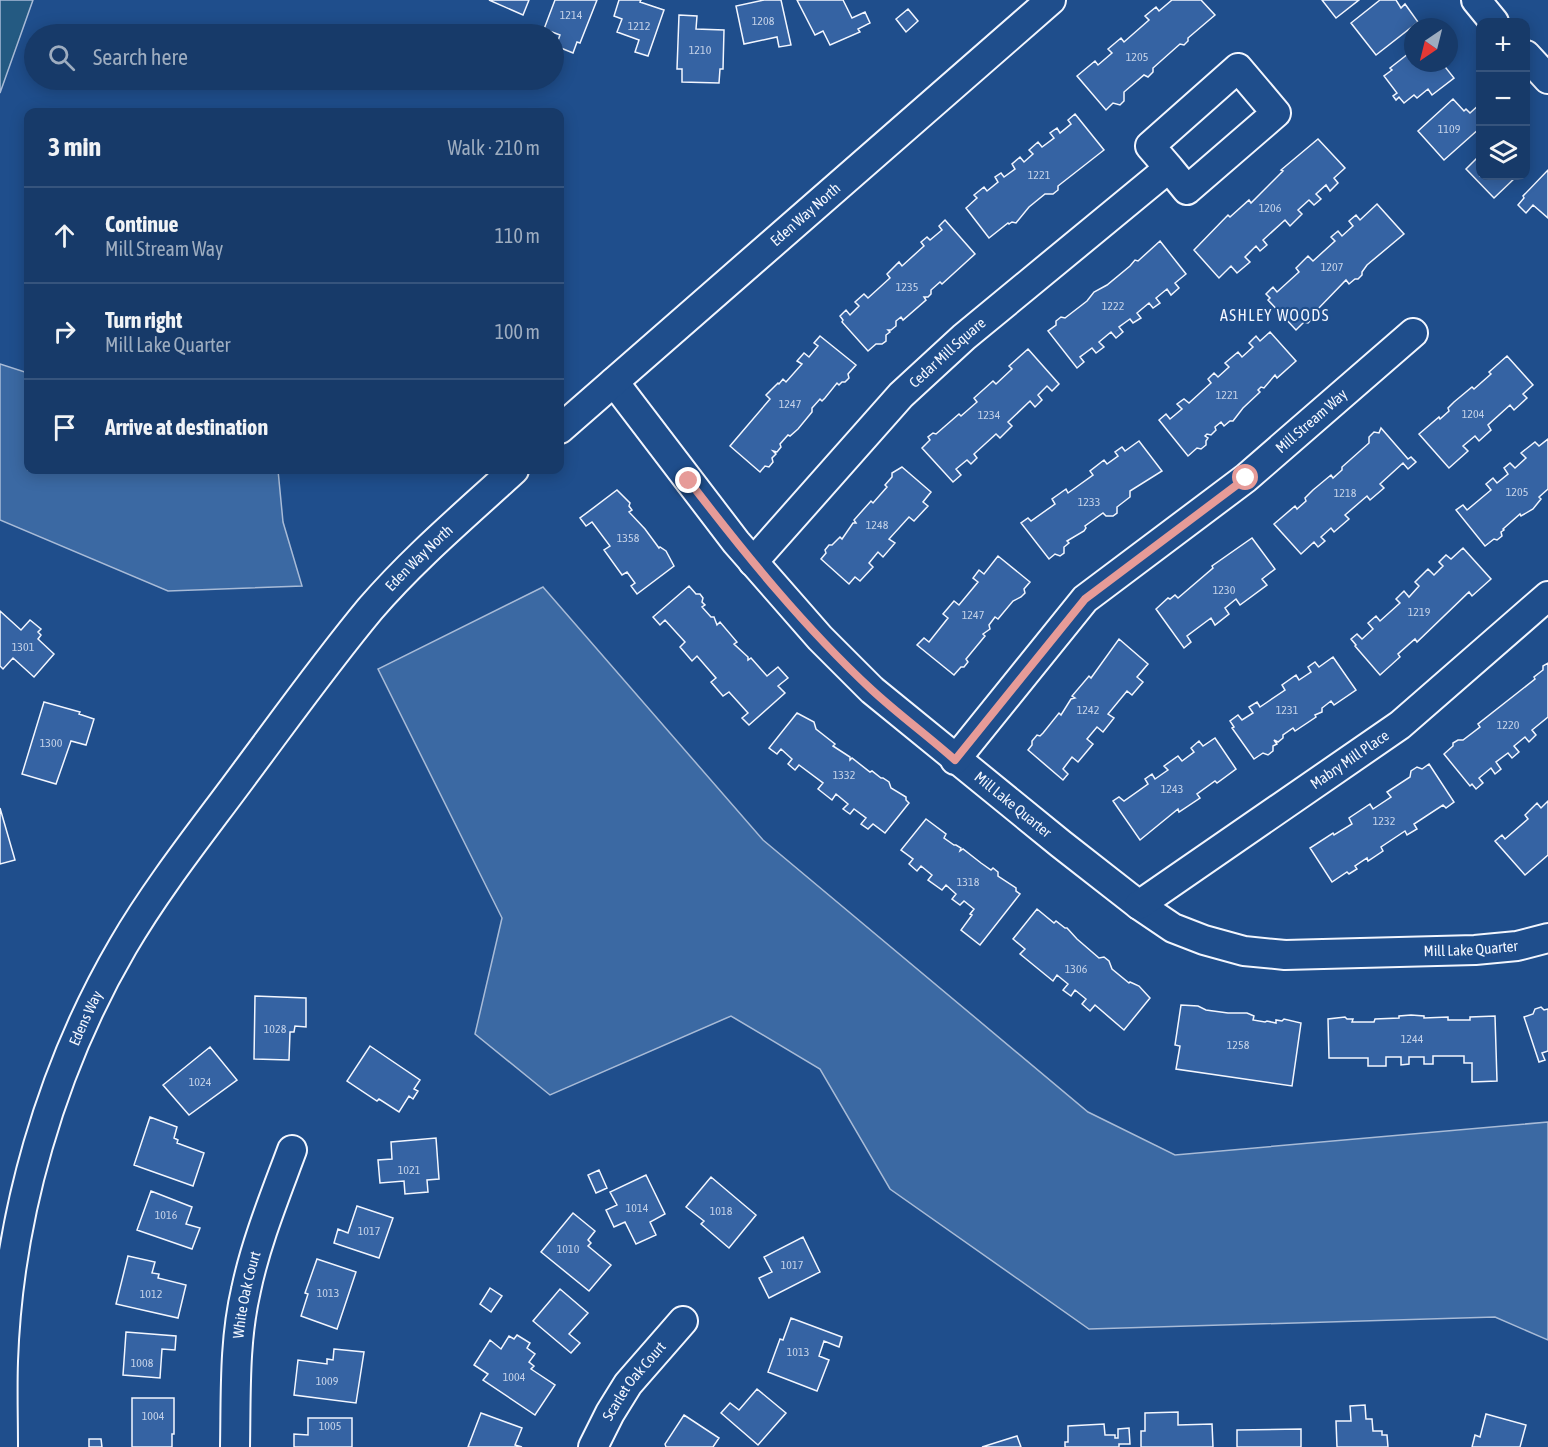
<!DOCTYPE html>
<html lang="en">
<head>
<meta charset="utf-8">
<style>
	:root { --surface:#173a69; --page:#20416f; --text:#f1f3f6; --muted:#9eadc0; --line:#36547d }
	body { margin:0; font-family:"Asap Condensed",sans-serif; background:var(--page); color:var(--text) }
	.controls { position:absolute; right:18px; top:18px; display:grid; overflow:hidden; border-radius:12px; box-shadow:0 3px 15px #0003 }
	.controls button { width:54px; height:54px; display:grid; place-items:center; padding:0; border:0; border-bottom:2px solid var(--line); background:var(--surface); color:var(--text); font:30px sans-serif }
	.compass { position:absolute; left:1404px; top:18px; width:54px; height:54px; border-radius:50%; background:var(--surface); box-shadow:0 3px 15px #0003; rotate:215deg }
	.stop { position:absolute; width:18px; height:18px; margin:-14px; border:4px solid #e69b98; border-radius:50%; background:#fff }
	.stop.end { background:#e69b98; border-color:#fff; box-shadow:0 2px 6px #0008 }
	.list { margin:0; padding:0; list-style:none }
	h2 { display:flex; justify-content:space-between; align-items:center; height:78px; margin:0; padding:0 24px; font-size:26px }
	h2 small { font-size:20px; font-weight:400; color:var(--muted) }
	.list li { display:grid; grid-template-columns:39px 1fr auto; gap:18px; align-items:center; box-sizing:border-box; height:96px; padding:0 24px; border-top:2px solid var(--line) }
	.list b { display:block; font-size:22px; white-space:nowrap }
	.list p { margin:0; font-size:20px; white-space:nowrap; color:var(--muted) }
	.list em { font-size:20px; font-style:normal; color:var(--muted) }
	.icon { flex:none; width:33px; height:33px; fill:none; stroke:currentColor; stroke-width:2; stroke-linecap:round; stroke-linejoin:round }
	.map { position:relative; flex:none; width:1548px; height:1447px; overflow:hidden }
	.search { position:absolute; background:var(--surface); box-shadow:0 3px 15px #0003; left:24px; top:24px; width:540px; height:66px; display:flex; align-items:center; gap:15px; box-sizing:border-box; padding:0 21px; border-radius:33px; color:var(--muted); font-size:22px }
	.panel { position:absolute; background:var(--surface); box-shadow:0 3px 15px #0003; left:24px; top:108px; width:540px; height:366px; border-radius:12px }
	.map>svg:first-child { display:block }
	.green { fill:#245a82; stroke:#a8bbd7; stroke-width:1.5 }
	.water { fill:#3b69a3; stroke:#a8bbd7; stroke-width:1.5 }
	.building { fill:#3563a3; stroke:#f2f6ff; stroke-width:1.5 }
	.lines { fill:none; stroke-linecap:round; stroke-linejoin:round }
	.minor-casing { stroke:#f2f6ff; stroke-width:32 }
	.minor { stroke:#1f4e8c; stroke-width:28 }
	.route { stroke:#e69b98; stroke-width:8 }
	.labels { text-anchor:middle; stroke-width:4.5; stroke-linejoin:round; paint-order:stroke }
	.number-label { font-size:12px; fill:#c3d1e8 }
	.street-label { font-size:15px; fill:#f2f6ff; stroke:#1f4e8c }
	.neighbourhood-label { font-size:16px; letter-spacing:1.5px; fill:#f2f6ff; stroke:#1f4e8c }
</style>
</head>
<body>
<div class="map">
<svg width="1548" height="1447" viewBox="0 0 1548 1447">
	<rect width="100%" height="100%" fill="#1f4e8c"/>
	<path class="green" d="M0 0H33L0 93Z"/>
	<path class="water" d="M0 364 28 373V470H278L283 522 302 586 168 591 0 520Z
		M543 587 763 840 1088 1112 1175 1155 1548 1122V1340L1495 1317 1089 1329 890 1189 820 1069 731 1016 550 1095 475 1034 502 918 378 669Z"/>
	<path class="building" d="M489 0H529L523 15Z
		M555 0H597L580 43 577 42 573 53 556 46 560 35 544 29Z
		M619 0H641L640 2 664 10 648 56 635 52 639 40 617 32 622 19 614 16Z
		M764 0H781L791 45 779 47 777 37 744 44 736 6Z
		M797 0H843L852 18 865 12 870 23 858 29 860 32 830 45 823 31 815 35Z
		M1172 0H1201L1215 15 1188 38V41L1184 45 1180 44 1153 68V72L1148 77 1144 75 1124 92V101L1120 105 1113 103 1106 110 1077 76 1095 61 1098 65 1112 53 1108 49 1121 38 1124 42 1149 20 1145 16 1156 7 1159 11Z
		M1322 0H1359L1336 18Z
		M1380 0H1396L1401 8 1405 4 1418 22 1376 55 1351 23Z
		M908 9 918 21 906 32 896 19Z
		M679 15 697 16 696 29 724 30 723 69H720L719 83 682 82V69H677Z
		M1413 50V63H1442L1454 78 1432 95 1428 89 1417 98 1414 95 1404 103 1399 97 1396 100 1393 96 1397 93 1384 76 1392 70 1390 68Z
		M1453 99 1464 111 1466 109 1470 113 1480 104V128L1444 160 1418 131Z
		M1075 114 1104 150 1058 186V190L1053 194H1045L1029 207 1016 223 1012 222 1009 224 1008 223 989 238 966 208 977 198 974 195 984 187 987 191 998 182 995 177 1001 173 1004 177 1015 169 1012 164 1020 157 1024 162 1033 154 1029 150 1038 142 1042 147 1054 138 1050 133 1057 128 1060 133 1071 124 1068 120Z
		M1318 139 1345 168 1334 178 1338 183 1330 191 1326 185 1316 194 1321 199 1314 205 1309 200 1298 210 1302 214 1290 226 1285 220 1263 240 1267 245 1260 251 1256 246 1245 257 1250 262 1237 273 1231 266 1219 278 1194 250 1228 215 1230 217 1249 200 1251 203 1283 171 1281 170Z
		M1480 155V176H1517L1494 198 1466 169Z
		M1548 170V218L1533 205 1526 213 1518 205 1524 198 1523 196Z
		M1377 204 1404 234 1367 265 1362 272V275L1358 279H1355L1349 284 1346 280 1314 313 1313 318 1308 323 1304 322 1296 330 1268 300 1270 298 1266 294 1273 287 1277 292 1299 272 1296 268 1308 256 1313 261 1335 241 1331 237 1338 231 1342 236 1353 226 1349 221 1356 215 1360 220Z
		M945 220 975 254 942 284 940 282 931 290V294L928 297H924L926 300 903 320 901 317 896 321V326L891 330H888L890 332 886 335V341L882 344H876L868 351 842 322 843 320 840 316 846 310 850 315 859 306 855 302 864 294 868 298 890 278 887 274 899 262 902 266 924 246 921 242 927 237 930 240 942 230 939 226Z
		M1160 241 1186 274 1175 283 1179 288 1171 295 1167 289 1156 298 1160 303 1153 308 1149 303 1137 313 1141 318 1133 323 1130 319 1119 327 1123 332 1116 338 1111 332 1099 342 1104 347 1096 353 1092 348 1080 357 1084 362 1077 368 1048 331 1056 325V321L1061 317 1065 318 1087 301 1094 292 1107 285 1130 266 1135 260 1138 261Z
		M1270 332 1296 361 1277 378 1275 375 1264 388 1261 387 1258 390 1260 392 1243 408 1233 421H1230L1224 426 1221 422 1215 427 1216 430 1211 435 1207 434 1205 436 1208 438 1206 441V445L1201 449 1197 448 1188 456 1159 420 1166 414 1170 419 1182 409 1177 404 1184 399 1189 403 1211 383 1208 379 1214 373 1218 377 1229 367 1225 363 1238 352 1242 357 1253 347 1249 343 1256 336 1260 341Z
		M820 336 856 365 848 374 849 378 845 382H842L839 385 837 383 825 398 822 401 820 399 812 408V412L798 429 790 436 788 435 780 444 781 447 777 452 773 451 776 454 772 458 773 462 769 467 765 466 760 472 730 446 770 399 766 395 778 383 779 384 783 379 786 382 802 364 797 361 804 353 809 357 818 346 814 343Z
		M1028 349 1059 384 1052 391 1047 386 1038 395 1042 400 1035 407 1030 401 1008 422 1012 426 1000 438 996 434 974 454 977 458 971 464 967 460 956 469 961 475 953 482 922 448 930 440 928 437 933 433 936 434 959 414 961 416 977 402 974 398 993 381 996 384 1012 369 1009 366Z
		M1507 356 1533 385 1523 394 1527 398 1514 410 1510 405 1488 425 1491 430 1479 441 1475 436 1463 446 1468 451 1449 468 1419 434 1439 417 1440 419 1449 411 1448 408 1454 402 1472 387 1474 389 1491 374 1489 372Z
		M1381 428 1408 459 1411 457 1416 462 1408 469 1403 463 1380 484 1384 488 1370 500 1367 496 1345 515 1349 519 1334 532 1331 528 1321 537 1325 541 1318 547 1314 542 1301 554 1274 524 1295 506 1297 509 1306 501 1305 498 1313 490 1331 475 1333 478 1342 470V467L1369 443V437L1374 432 1379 433Z
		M1548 439V489L1539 497 1541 499 1533 509 1521 516 1520 514 1503 529 1504 530 1501 532 1502 536 1497 540 1494 539 1485 546 1456 510 1463 505 1467 510 1491 490 1486 484 1493 478 1497 483 1508 474 1504 468 1510 463 1515 468 1526 458 1521 453 1535 442 1539 446Z
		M1139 441 1162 471 1130 491V497L1117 507V513L1113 516H1106L1103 513 1085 526 1086 528 1084 531 1067 541 1069 543 1064 547V553L1060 556 1055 554 1049 559 1021 523 1028 518 1031 521 1055 504 1052 499 1066 489 1068 493 1093 475 1090 471 1104 460 1107 464 1118 456 1115 452 1122 447 1125 451Z
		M902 467 931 492 923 502 928 506 914 521 909 517 889 539 895 543 883 557 878 552 869 563 873 567 860 581 855 577 849 584 821 559 826 553 825 550 829 545H832L840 537 842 539 853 523H856L854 520 871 501 873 503 887 487 885 485 892 477V473Z
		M617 490 630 503 629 506 632 510 629 512 645 529 659 548 660 547 666 551 674 566 637 594 631 586 635 583 627 572 622 575 604 550 610 546 592 522 586 526 580 518Z
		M1252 538 1275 569 1262 579 1267 585 1240 605 1236 599 1225 608 1229 614 1215 625 1211 618 1187 636 1191 642 1184 648 1156 609 1168 598 1170 599 1175 595 1178 598 1213 568 1212 566Z
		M1463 548 1491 579 1472 596 1469 592 1417 642 1415 639 1398 654 1400 657 1380 675 1355 646 1356 645 1351 639 1357 634 1362 639 1373 629 1368 623 1376 616 1380 621 1400 603 1396 599 1404 591 1409 597 1419 586 1415 582 1428 569 1434 575 1443 566 1439 562 1446 555 1451 559Z
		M998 556 1030 582 1024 589 1025 593 1021 597 1013 601 998 619 995 617 989 625 990 629 983 634 985 636 966 659 968 662 964 667H961L954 675 917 645 924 638 929 642 948 618 943 614 954 601 959 605 978 582 973 578 979 570 984 574Z
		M689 586 696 594H700L703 598 702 602 705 605 702 607 711 617H714L717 625 720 622 737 642 734 644 748 657V660L751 658 767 676 778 667 788 678 778 686 785 693 749 725 742 718 748 713 729 692 723 696 711 682 716 678 697 656 692 661 680 647 685 642 665 620 660 625 653 617Z
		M0 611 21 630 30 620 41 629 38 632 41 635 38 639 54 654 34 677 13 658 3 669 0 666Z
		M1119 639 1148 664 1137 677 1143 682 1132 695 1127 691 1108 714 1114 718 1103 732 1097 727 1087 739 1093 744 1078 762 1072 757 1063 769 1068 774 1063 780 1028 750 1032 745V741L1037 735 1040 736 1043 733 1059 713 1061 715 1071 699 1075 698 1072 696 1089 676 1091 678Z
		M1333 657 1356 690 1334 705 1331 701 1322 708V712L1315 715 1316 717 1295 731 1293 728 1283 735V738L1278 742 1274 740 1277 744 1273 746V751L1268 755 1263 753 1254 759 1232 728 1234 727 1230 721 1238 715 1242 720 1253 713 1249 707 1257 702 1260 707 1285 690 1282 685 1296 675 1299 680 1311 672 1308 667 1315 662 1319 667Z
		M1548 663V717L1532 730 1536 735 1529 742 1525 737 1514 746 1519 752 1512 758 1508 753 1496 762 1501 769 1495 774 1491 768 1479 778 1483 783 1476 789 1472 784 1470 786 1444 754 1453 746V743L1458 740H1463L1480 727 1478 724 1535 679 1534 677 1543 670V666Z
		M44 702 80 712 79 714 94 719 86 745 71 741 56 784 22 774Z
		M797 713 814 722 816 729 835 744 833 746 850 757V760L852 758 870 772 872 771 881 778H883L889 782 891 788 906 797V800L909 803 885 833 873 824 868 829 861 824 866 818 854 809 850 814 843 809 848 804 836 794 832 800 818 789 823 783 799 765 795 770 788 764 792 759 781 749 777 754 769 748Z
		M1215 738 1236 769 1217 783 1215 781 1197 794 1200 798 1179 812 1178 809 1140 840 1113 801 1119 797 1124 801 1148 784 1145 779 1152 774 1155 779 1168 770 1164 766 1178 756 1182 761 1194 752 1191 748 1199 741 1203 746Z
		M1429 764 1454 802 1446 808 1443 805 1414 824 1417 829 1407 835 1405 831 1381 847 1383 851 1368 861 1367 858 1355 866 1357 869 1349 874 1347 872 1332 882 1310 848 1333 833 1334 835 1352 824 1349 818 1370 804 1373 809 1391 797 1387 792 1410 777 1411 771 1417 767 1422 769Z
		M1548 801V855L1525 875 1495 841 1502 835 1505 839 1528 819 1525 815 1537 803 1541 808Z
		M0 808 15 860 0 864Z
		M926 819 946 834 944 838 954 845H956L961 848 960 851 963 849 981 863 991 870 993 868 998 872V876L1016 888V891L1020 894 980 945 961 930 972 915 970 914 974 909 964 901 960 905 952 899 956 894 946 885 942 890 928 880 932 875 921 866 917 871 909 864 913 859 901 850Z
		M1037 909 1054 923 1056 921 1065 928H1067L1077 939 1099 958 1104 957 1109 961 1112 969 1129 983 1130 982 1139 986 1150 998 1124 1030 1095 1005 1090 1011 1082 1004 1086 999 1075 990 1071 996 1063 990 1068 984 1057 975 1053 981 1020 954 1025 949 1013 939Z
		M255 996 306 998V1027L295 1026 294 1032H290L289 1060 254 1059Z
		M1181 1005 1198 1006 1206 1010 1228 1013H1247L1254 1016 1253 1020 1265 1022 1267 1021 1276 1023V1020L1282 1021 1284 1019 1301 1023 1292 1086 1176 1069 1180 1046 1175 1045Z
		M1541 1007 1544 1010 1548 1009V1051L1542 1053 1545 1060 1539 1062 1524 1017 1533 1014 1535 1009Z
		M1411 1015 1424 1016V1018L1448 1017V1020H1470V1017L1495 1016 1497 1081 1472 1082V1063H1464V1056H1433V1064H1424V1057H1409V1064L1401 1065V1057H1386V1066H1368V1058H1329L1328 1019 1345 1017 1347 1019H1353L1352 1022H1374L1375 1019 1399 1018V1016Z
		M370 1046 420 1080 414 1089 418 1091 413 1099 409 1096 399 1112 379 1099 377 1101 347 1081Z
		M210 1047 237 1080 189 1115 163 1085Z
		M150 1117 177 1127 174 1138 178 1140 177 1143 204 1153 193 1186 134 1165Z
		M436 1138 439 1179 427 1180 428 1192 405 1194 404 1181 380 1183 378 1160 392 1159 391 1142Z
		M599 1170 607 1188 596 1193 588 1175Z
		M646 1175 665 1214 650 1222 656 1235 636 1244 625 1222 614 1227 606 1210 617 1205 610 1192Z
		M711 1177 756 1215 729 1248 701 1224 704 1221 686 1207Z
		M151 1191 192 1207 186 1224 200 1228 192 1249 137 1230Z
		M357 1206 393 1218 379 1258 334 1243 338 1229 348 1233Z
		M573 1213 595 1231 588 1240 591 1243 588 1246 611 1265 589 1291 541 1252Z
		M803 1237 820 1272 769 1298 759 1278 772 1272 764 1257Z
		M128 1256 155 1262 152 1273 159 1274 158 1278 186 1285 178 1318 116 1304Z
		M317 1259 356 1272 337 1329 301 1316 308 1294 305 1293Z
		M490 1288 502 1296 491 1312 480 1304Z
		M560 1289 588 1313 569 1334 580 1343 571 1353 533 1321Z
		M791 1318 842 1337 839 1347 824 1341 819 1356 829 1360 817 1391 768 1372 780 1339 783 1340Z
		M126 1332 176 1336 175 1350 162 1349 160 1378 123 1375Z
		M517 1335 530 1343 527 1348 535 1354 529 1362 534 1366 531 1369 555 1385 535 1415 483 1380 488 1374 474 1365 490 1340 501 1349 509 1336 514 1339Z
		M334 1349 364 1352 356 1403 294 1395 298 1360 327 1364V1359L333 1360Z
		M757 1389 786 1413 758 1445 721 1413 730 1403 739 1410Z
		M132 1398H174V1434H172V1447H132Z
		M1365 1405 1366 1419H1372L1373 1431H1382V1435H1387L1388 1447H1337L1336 1421H1351L1350 1406Z
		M1178 1412V1425L1212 1424 1213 1447H1141V1431H1145V1413Z
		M481 1413 522 1428 515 1445 522 1447H468Z
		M1486 1414 1526 1425 1520 1447H1472L1475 1435 1480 1437Z
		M684 1415 719 1438 713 1447H666L665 1444Z
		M308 1418H352V1447H294V1434L308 1435Z
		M1104 1424 1105 1435H1115V1438H1118V1429L1129 1428 1130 1444H1119V1447H1065V1442H1068V1426Z
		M1301 1429V1447H1237V1430Z
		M1017 1436 1021 1447H982Z
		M89 1439H101L102 1447H89Z"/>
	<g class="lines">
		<g class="minor-casing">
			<g id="minor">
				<path d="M1476 0 1494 22"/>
				<path d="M1526 55 1548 79"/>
				<path id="s1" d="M614 382 736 542 820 638 872 690 1061 844 1139 905 1173 928 1204 940 1244 951 1285 955 1475 950 1517 946 1548 938"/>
				<path id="s2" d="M560 429 1051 0"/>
				<path id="s3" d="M753 562 901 395 964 337 1169 168 1187 190 1276 113 1238 68 1150 146 1169 168"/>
				<path id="s4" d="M955 760 1085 599 1246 478 1413 333"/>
				<path id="s5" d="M1139 905 1400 725 1548 596"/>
				<path id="s6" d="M3 1447C3 1418 2 1390 3 1361 8 1218 51 1069 123 946 158 886 203 830 245 773 286 718 326 662 370 609 414 558 465 515 514 470"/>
				<path id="s7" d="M235 1447C236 1395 234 1341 246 1290 256 1242 275 1196 292 1150"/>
				<path id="s8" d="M593 1447 610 1413 628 1384 683 1321"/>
			</g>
		</g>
		<use href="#minor" class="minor"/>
	</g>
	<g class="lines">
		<path class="route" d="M689 481C745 554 804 627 872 690 898 714 928 736 955 760L1085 599 1246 478"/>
	</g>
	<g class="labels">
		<g class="number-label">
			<text x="571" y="19">1214</text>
			<text x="763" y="25">1208</text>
			<text x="639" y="30">1212</text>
			<text x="700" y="54">1210</text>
			<text x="1137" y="61">1205</text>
			<text x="1449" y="133">1109</text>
			<text x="1039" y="179">1221</text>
			<text x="1270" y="212">1206</text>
			<text x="1332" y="271">1207</text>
			<text x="907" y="291">1235</text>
			<text x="1113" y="310">1222</text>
			<text x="1227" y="399">1221</text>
			<text x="790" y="408">1247</text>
			<text x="1473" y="418">1204</text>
			<text x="989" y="419">1234</text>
			<text x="1517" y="496">1205</text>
			<text x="1345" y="497">1218</text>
			<text x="1089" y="506">1233</text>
			<text x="877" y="529">1248</text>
			<text x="628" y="542">1358</text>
			<text x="1224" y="594">1230</text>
			<text x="1419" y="616">1219</text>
			<text x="973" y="619">1247</text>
			<text x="23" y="651">1301</text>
			<text x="1088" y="714">1242</text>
			<text x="1287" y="714">1231</text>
			<text x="1508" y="729">1220</text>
			<text x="51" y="747">1300</text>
			<text x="844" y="779">1332</text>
			<text x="1172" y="793">1243</text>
			<text x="1384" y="825">1232</text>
			<text x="968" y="886">1318</text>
			<text x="1076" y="973">1306</text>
			<text x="275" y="1033">1028</text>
			<text x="1412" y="1043">1244</text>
			<text x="1238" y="1049">1258</text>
			<text x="200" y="1086">1024</text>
			<text x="409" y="1174">1021</text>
			<text x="637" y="1212">1014</text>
			<text x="721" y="1215">1018</text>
			<text x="166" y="1219">1016</text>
			<text x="369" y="1235">1017</text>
			<text x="568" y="1253">1010</text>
			<text x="792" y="1269">1017</text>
			<text x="328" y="1297">1013</text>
			<text x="151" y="1298">1012</text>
			<text x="798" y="1356">1013</text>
			<text x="142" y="1367">1008</text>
			<text x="514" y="1381">1004</text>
			<text x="327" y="1385">1009</text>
			<text x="153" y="1420">1004</text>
			<text x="330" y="1430">1005</text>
		</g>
		<g class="street-label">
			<text dy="5" stroke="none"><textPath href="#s2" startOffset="326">Eden Way North</textPath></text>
			<text dy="5" stroke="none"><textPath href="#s3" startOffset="286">Cedar Mill Square</textPath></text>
			<text dy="5" stroke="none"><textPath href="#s4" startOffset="495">Mill Stream Way</textPath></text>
			<text dy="5" stroke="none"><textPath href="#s6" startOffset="1011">Eden Way North</textPath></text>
			<text dy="5" stroke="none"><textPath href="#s5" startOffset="256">Mabry Mill Place</textPath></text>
			<text dy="5" stroke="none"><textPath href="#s1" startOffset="584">Mill Lake Quarter</textPath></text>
			<text dy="5" stroke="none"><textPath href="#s1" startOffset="1088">Mill Lake Quarter</textPath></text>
			<text dy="5" stroke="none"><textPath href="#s6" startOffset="441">Edens Way</textPath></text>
			<text dy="5" stroke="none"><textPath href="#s7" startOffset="153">White Oak Court</textPath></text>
			<text dy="5" stroke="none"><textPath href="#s8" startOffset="78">Scarlet Oak Court</textPath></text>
		</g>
		<g class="neighbourhood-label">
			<text x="1275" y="321">ASHLEY WOODS</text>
		</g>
	</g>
</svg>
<div class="controls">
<button>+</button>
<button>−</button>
<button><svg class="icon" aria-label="layers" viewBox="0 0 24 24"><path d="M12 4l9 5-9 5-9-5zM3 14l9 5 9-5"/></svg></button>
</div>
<svg class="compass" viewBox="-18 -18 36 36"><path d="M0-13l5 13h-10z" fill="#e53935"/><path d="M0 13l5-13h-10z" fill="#9eadc0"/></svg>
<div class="stop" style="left:1246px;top:478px"></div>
<div class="stop end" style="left:689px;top:481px"></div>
<div class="search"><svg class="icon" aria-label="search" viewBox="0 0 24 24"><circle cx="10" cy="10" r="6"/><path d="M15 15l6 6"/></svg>Search here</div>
<section class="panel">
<h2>3 min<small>Walk · 210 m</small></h2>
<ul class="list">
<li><svg class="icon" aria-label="ahead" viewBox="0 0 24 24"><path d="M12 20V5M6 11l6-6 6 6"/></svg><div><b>Continue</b><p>Mill Stream Way</p></div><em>110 m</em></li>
<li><svg class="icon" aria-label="right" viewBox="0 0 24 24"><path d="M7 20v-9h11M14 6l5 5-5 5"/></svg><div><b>Turn right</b><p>Mill Lake Quarter</p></div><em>100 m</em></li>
<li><svg class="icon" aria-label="arrive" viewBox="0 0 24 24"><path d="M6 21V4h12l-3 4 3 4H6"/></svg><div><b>Arrive at destination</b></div></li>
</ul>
</section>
</div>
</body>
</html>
